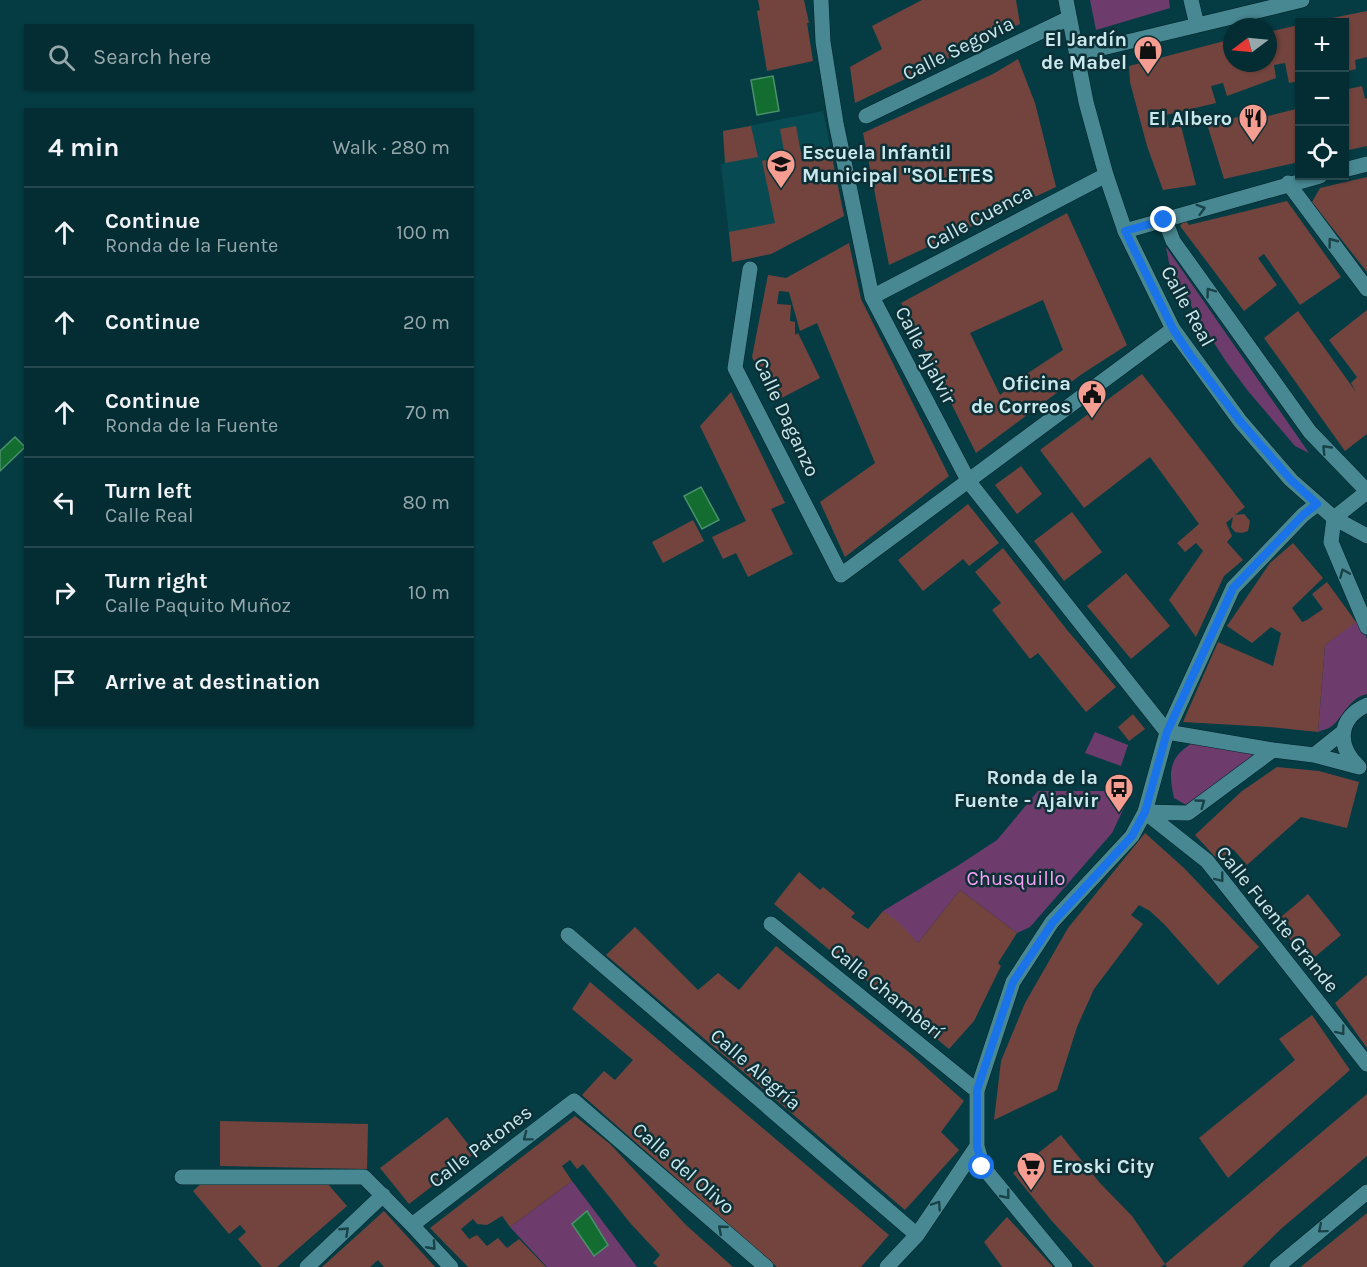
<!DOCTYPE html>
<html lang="en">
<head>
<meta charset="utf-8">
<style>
	:root { --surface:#042d33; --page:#12393f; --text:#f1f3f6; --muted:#97a8ac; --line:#25494e }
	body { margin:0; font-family:Karla,sans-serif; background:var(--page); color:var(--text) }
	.controls { position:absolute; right:18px; top:18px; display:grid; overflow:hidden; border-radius:0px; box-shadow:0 2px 4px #0004 }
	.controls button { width:54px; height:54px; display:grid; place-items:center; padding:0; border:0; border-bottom:2px solid var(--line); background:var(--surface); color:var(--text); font:30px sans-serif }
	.compass { position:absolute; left:1223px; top:18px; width:54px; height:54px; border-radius:50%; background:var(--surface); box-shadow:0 2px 4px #0004; rotate:254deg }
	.stop { position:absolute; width:18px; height:18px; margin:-14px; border:4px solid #1a73e8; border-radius:50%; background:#fff }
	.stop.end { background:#1a73e8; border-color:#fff; box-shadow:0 2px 6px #0008 }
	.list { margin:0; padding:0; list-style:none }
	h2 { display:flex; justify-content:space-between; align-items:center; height:78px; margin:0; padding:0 24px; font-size:26px }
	h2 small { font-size:20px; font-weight:400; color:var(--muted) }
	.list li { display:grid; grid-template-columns:39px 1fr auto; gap:18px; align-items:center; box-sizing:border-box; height:90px; padding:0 24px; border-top:2px solid var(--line) }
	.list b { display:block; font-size:22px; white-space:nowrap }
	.list p { margin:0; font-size:20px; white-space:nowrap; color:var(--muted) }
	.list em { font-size:20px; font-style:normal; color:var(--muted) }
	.icon { flex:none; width:33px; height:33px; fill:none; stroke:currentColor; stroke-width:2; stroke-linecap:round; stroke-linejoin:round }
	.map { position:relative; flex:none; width:1367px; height:1267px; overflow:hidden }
	.search { position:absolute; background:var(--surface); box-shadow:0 2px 4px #0004; left:24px; top:24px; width:450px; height:66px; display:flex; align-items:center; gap:15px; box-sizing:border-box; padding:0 21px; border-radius:0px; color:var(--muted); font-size:22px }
	.panel { position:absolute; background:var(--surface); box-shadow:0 2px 4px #0004; left:24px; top:108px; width:450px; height:618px; border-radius:0px }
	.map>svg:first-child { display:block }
	.built { fill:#084a52 }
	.green { fill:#6e3c6c }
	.water { fill:#136d30; stroke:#4a9269; stroke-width:1.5 }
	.building { fill:#73443d; fill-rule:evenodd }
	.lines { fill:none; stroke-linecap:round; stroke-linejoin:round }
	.minor-casing { stroke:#002127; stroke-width:16 }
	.tertiary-casing { stroke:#002127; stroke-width:16 }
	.minor { stroke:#488892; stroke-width:15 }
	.tertiary { stroke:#488892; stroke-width:15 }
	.oneway { stroke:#194248 }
	.route { stroke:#1a73e8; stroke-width:8 }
	.labels { text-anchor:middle; stroke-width:5; stroke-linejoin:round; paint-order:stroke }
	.poi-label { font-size:20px; font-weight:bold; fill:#cae9ee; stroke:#0d3036; text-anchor:end }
	.street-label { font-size:20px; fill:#cae9ee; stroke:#0d3036 }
	.park-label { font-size:20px; fill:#fba2f6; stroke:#0d3036 }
</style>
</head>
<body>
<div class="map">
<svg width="1367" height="1267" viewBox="0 0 1367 1267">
	<rect width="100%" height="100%" fill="#053c44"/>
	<path class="built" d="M823 111 844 216 771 254 732 262 721 164 725 163 723 131Z"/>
	<path class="green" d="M1090 0H1169L1170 8 1096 30Z
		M1166 247 1309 453 1295 446 1248 391 1225 360 1195 313 1169 263Z
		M1359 619 1367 639V694C1349 698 1344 716 1332 726 1328 729 1322 730 1318 732L1325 645Z
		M1095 732 1128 745 1121 766 1085 753Z
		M1196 741 1255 752 1252 759 1188 806 1174 798C1168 770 1169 756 1196 741Z
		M1038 791H1132L1112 833 1030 927 1017 933 960 890 918 943 883 911 959 865 997 840Z
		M572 1181 637 1267H547L510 1227Z"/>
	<path class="water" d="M773 76 779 111 757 115 751 80Z
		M15 437 25 447 0 471V451Z
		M701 487 719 520 702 529 684 496Z
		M587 1211 608 1245 594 1256 572 1224Z"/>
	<path class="building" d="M758 0H804L809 23H807L813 61 767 71 757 11 760 10Z
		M922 0H1016L1020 24 855 103 850 67 882 49 872 26Z
		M1367 11V57L1355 60 1356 69 1344 72V22L1317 21Z
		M1299 25V81L1289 83 1285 63 1274 65 1276 78 1227 96 1223 83 1211 86 1216 103 1166 115 1169 128 1181 126 1196 185 1163 190 1147 146 1130 82 1129 66 1232 39V63H1268V32Z
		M1018 59 1035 103 1056 187 889 265 863 133 993 74Z
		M1362 86 1365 99 1367 98V146L1344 151V90Z
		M1299 101V162L1224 179 1207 124 1238 117 1241 123 1296 109 1295 102Z
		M751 126 758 157 725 163 723 131Z
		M796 126 801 153 830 147 844 216 771 254 732 262 729 232 775 223 762 161 785 156 780 129Z
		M1367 177V272L1312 202 1320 188Z
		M1287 201 1341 277 1300 305 1264 254 1258 258 1277 285 1244 311 1180 226 1185 220 1189 225Z
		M1067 213 1127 345 1082 374 976 453 901 303ZM1043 300 1063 350 1019 379 1000 395 970 333Z
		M849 243 861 299 949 476 845 557 820 502 875 463 817 323 800 331 789 292 779 291 777 304 791 305 790 321 795 322V335L798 333 820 378 774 402 752 357 768 275 786 278Z
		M1367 310V434L1345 451 1264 338 1298 311 1356 392 1351 383 1357 377 1329 340Z
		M1142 374 1245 507 1235 515 1244 514 1250 521 1248 531 1242 533 1235 532 1231 527 1233 517 1226 523 1232 536 1227 542 1243 560 1224 576 1196 637 1169 600 1203 551 1196 543 1185 552 1177 543 1199 524 1150 457 1084 508 1040 450Z
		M731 392 785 503 771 509 793 554 748 577 736 553 723 559 712 537 746 521 700 426Z
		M1021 466 1042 494 1017 514 995 485Z
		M968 504 999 543 969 566 963 559 923 591 898 560Z
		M1072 512 1102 552 1064 581 1034 541Z
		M693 520 704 541 663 563 652 542Z
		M1293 543 1323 578 1292 608 1302 622 1307 620 1323 609 1312 594 1327 582 1356 622 1325 645 1318 732 1270 727 1183 722 1218 642 1273 666 1281 633 1271 627 1252 643 1227 626 1270 563Z
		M1003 548 1067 630 1116 687 1086 712 1038 653 1030 659 992 610 1001 603 975 572Z
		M1126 573 1170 626 1131 659 1087 606Z
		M1133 714 1145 729 1129 741 1118 727Z
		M1277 767 1319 771 1359 782 1347 828 1301 817 1247 865 1233 849 1220 862 1195 835 1242 791Z
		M1145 833 1184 868 1259 947 1218 985 1165 925 1150 911 1139 905 1131 915 1143 924 1094 989 1077 1027 1057 1090 994 1120 1001 1061 1025 1003 1068 928Z
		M799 872 820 890 823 887 855 913 851 917 868 929 883 911 897 921 918 943 960 890 1017 933 998 963 1001 966 974 1021 949 1049 774 904Z
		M1308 894 1341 935 1309 962 1275 922Z
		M635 927 698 990 718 973 739 990 776 946 910 1053 964 1101 941 1132 959 1150 905 1210 606 955Z
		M1367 975V1048L1335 1003Z
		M590 982 889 1235 861 1267H777L582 1095 604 1071 615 1080 633 1060 572 1009Z
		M1312 1015 1350 1070 1228 1178 1199 1138 1295 1060 1279 1039Z
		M1367 1094V1156L1282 1228 1242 1267H1167L1165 1264Z
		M575 1116 610 1144 686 1225 733 1267H658L653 1263 660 1255 631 1224 583 1164 577 1169 570 1160 562 1166 572 1181 510 1227 502 1216 487 1225 477 1224 473 1219 461 1229 469 1239 477 1235 487 1246 498 1238 507 1248 519 1239 546 1267H468L430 1228Z
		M447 1117 475 1153 409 1204 380 1168Z
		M220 1121 368 1124 367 1169 220 1166Z
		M1061 1135 1099 1182 1132 1216 1165 1264 1161 1267H1094L1051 1220 1013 1173Z
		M203 1182 327 1183 347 1206 277 1267H262L238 1239 246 1232 240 1225 229 1234 193 1191Z
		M384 1211 435 1267H384L378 1260 370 1267H322Z
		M1367 1213V1267H1301L1303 1265Z
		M1007 1217 1053 1267H1002L984 1242Z"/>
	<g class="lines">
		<g class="minor-casing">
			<path id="minor" d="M821 0 823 42 836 123 872 297 969 482 1167 732 1233 588 1303 515 1317 504
				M1191 0 1197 25
				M1077 54 1302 0
				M866 116 1069 18
				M1344 170 1367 164
				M1288 183 1367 289
				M1165 220 1173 241 1310 432 1367 491
				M1125 231 1320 176
				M750 269 735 368 841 575 1173 329
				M872 297 1106 175
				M1334 518 1331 542 1367 627
				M1273 750 1314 755 1359 767
				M1314 755 1344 731
				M1359 767C1336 746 1338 718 1367 705
				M1145 812 1207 861 1367 1064
				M771 924 977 1091
				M568 935 917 1235
				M182 1177H364L412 1225 451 1267
				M412 1225 574 1101 766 1267
				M307 1267 383 1195
				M887 1267 917 1235 977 1146
				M1065 1267 983 1167 977 1146V1091L1013 982 1052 922 1132 836 1145 812 1167 732 1273 750 1188 813 1145 812
				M1277 1267 1367 1192"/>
		</g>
		<g class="tertiary-casing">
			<path id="tertiary" d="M1066 0 1086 102 1106 175 1125 231 1173 329 1240 421 1291 480 1334 518 1367 536
				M1334 518 1367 492"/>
		</g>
		<use href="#minor" class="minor"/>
		<use href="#tertiary" class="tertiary"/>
	</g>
	<defs><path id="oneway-chevron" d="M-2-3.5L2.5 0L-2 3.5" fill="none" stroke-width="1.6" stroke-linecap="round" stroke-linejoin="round" transform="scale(1.5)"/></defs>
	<g class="oneway">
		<use href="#oneway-chevron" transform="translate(1201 209) rotate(-16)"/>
		<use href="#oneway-chevron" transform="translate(1332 242) rotate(-127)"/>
		<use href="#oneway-chevron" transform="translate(1210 292) rotate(-126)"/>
		<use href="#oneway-chevron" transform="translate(1326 449) rotate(-134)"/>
		<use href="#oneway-chevron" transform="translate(1344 573) rotate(-113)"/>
		<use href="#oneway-chevron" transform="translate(1201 803) rotate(-36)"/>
		<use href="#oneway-chevron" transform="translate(1220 878) rotate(52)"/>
		<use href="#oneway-chevron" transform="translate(1341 1031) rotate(52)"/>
		<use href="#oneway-chevron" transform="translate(527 1137) rotate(143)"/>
		<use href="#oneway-chevron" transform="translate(1006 1195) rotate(51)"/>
		<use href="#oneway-chevron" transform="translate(937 1205) rotate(-56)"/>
		<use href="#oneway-chevron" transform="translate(722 1229) rotate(-139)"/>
		<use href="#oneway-chevron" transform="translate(1322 1229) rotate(140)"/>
		<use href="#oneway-chevron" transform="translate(345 1231) rotate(-43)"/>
		<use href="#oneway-chevron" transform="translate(432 1246) rotate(48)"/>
	</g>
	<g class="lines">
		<path class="route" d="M982 1167 977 1146V1090L1013 982 1053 922 1132 836 1145 812 1167 732 1233 588 1303 515 1317 504 1291 480 1240 421 1188 352 1173 329 1125 231 1164 220"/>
	</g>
	<defs>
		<g id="shop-pin" transform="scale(1.5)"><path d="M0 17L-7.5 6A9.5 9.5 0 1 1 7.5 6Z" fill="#f59d90" stroke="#0d3036"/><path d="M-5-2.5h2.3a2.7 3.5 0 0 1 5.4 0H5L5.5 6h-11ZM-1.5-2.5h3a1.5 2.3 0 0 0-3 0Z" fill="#111"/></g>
		<g id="restaurant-pin" transform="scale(1.5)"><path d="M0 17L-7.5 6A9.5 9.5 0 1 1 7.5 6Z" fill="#f59d90" stroke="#0d3036"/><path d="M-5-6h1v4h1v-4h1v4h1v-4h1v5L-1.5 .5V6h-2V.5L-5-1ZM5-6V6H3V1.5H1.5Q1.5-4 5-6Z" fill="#111"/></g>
		<g id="school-pin" transform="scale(1.5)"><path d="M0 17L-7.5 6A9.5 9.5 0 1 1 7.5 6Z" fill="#f59d90" stroke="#0d3036"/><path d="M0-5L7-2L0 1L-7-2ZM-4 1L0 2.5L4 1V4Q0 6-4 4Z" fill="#111"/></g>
		<g id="civic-pin" transform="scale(1.5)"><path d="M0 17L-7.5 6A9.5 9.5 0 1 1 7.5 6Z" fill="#f59d90" stroke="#0d3036"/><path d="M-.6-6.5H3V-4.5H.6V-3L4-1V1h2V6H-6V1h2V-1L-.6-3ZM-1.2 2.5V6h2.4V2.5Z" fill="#111"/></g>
		<g id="bus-pin" transform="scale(1.5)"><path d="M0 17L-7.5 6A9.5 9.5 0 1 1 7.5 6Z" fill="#f59d90" stroke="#0d3036"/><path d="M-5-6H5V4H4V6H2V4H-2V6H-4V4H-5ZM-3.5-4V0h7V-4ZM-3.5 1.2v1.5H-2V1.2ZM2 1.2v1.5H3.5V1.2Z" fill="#111"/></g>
		<g id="supermarket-pin" transform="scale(1.5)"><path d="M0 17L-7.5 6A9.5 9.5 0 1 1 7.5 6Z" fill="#f59d90" stroke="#0d3036"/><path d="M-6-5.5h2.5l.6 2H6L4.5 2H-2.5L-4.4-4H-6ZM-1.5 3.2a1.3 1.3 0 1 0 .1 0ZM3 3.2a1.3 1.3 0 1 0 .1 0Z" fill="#111"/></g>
	</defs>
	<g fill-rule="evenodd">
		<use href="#shop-pin" x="1148" y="50"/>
		<use href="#restaurant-pin" x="1253" y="118"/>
		<use href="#school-pin" x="781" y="164"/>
		<use href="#civic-pin" x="1092" y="394"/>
		<use href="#bus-pin" x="1119" y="788"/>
		<use href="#supermarket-pin" x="1031" y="1166"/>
	</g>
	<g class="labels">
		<g class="poi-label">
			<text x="1127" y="46">El Jardín<tspan x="1127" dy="23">de Mabel</tspan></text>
			<text x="1232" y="125">El Albero</text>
			<text x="802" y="159" text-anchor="start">Escuela Infantil<tspan x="802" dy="23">Municipal "SOLETES</tspan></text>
			<text x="1071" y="390">Oficina<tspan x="1071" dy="23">de Correos</tspan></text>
			<text x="1098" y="784">Ronda de la<tspan x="1098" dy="23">Fuente - Ajalvir</tspan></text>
			<text x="1052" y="1173" text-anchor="start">Eroski City</text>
		</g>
		<g class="street-label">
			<text transform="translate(958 48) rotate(-26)" y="7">Calle Segovia</text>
			<text transform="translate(979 217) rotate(-28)" y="7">Calle Cuenca</text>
			<text transform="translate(1188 306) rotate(61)" y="7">Calle Real</text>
			<text transform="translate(926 355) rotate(62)" y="7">Calle Ajalvir</text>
			<text transform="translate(787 417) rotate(65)" y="7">Calle Daganzo</text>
			<text transform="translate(1278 919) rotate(51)" y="7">Calle Fuente Grande</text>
			<text transform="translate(887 991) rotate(39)" y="7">Calle Chamberí</text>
			<text transform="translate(756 1069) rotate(41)" y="7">Calle Alegría</text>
			<text transform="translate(480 1146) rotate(-37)" y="7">Calle Patones</text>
			<text transform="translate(684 1168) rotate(41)" y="7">Calle del Olivo</text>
		</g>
		<g class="park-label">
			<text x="1016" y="885">Chusquillo</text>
		</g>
	</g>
</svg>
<div class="controls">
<button>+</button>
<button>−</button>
<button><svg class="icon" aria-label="locate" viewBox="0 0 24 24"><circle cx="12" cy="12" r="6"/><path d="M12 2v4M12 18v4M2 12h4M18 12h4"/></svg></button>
</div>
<svg class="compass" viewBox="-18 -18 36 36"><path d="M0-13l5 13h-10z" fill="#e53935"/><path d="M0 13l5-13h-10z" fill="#97a8ac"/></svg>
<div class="stop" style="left:982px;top:1167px"></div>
<div class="stop end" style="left:1164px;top:220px"></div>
<div class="search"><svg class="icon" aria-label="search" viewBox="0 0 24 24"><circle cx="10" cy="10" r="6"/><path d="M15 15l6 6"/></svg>Search here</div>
<section class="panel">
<h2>4 min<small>Walk · 280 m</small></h2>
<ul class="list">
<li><svg class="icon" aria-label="ahead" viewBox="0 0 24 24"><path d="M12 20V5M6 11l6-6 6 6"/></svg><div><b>Continue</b><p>Ronda de la Fuente</p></div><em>100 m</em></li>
<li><svg class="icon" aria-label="ahead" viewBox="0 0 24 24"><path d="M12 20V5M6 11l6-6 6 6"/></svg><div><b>Continue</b></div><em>20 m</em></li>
<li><svg class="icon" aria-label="ahead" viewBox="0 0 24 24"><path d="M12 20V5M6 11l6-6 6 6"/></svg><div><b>Continue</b><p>Ronda de la Fuente</p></div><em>70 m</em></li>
<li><svg class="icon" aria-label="left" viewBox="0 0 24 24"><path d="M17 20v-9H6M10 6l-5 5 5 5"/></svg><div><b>Turn left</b><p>Calle Real</p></div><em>80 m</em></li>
<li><svg class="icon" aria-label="right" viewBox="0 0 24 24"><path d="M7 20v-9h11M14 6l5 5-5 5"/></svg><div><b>Turn right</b><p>Calle Paquito Muñoz</p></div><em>10 m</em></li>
<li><svg class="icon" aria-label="arrive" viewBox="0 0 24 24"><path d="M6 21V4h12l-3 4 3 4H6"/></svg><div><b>Arrive at destination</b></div></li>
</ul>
</section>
</div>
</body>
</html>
